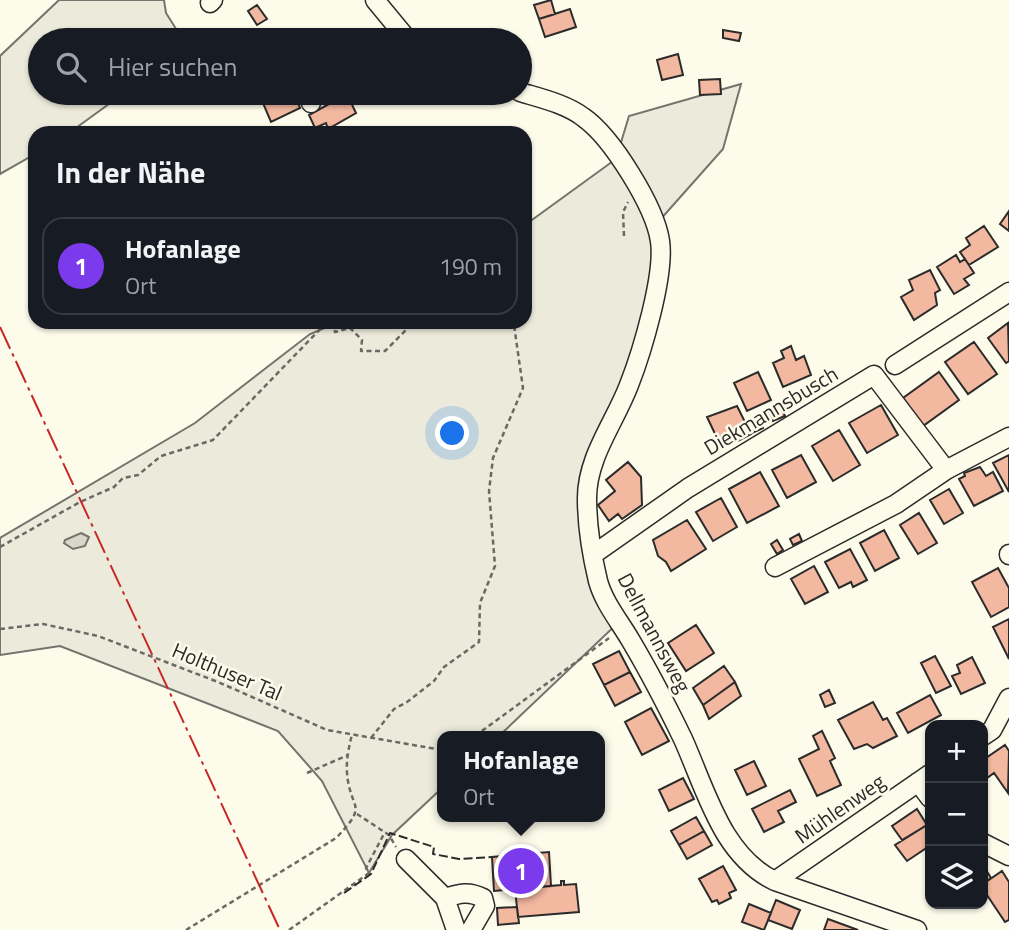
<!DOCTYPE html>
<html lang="de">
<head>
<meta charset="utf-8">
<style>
	:root { --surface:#171b24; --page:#20242c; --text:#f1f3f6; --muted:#9ea1a6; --line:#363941; --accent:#7c3aed }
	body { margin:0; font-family:"Titillium Web",sans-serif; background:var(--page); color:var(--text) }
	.controls { position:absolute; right:21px; bottom:21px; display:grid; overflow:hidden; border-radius:14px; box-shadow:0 2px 5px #0004 }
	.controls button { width:63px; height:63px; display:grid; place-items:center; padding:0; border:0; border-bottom:2px solid var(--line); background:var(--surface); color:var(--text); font:35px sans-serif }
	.you { position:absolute; left:453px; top:434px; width:24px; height:24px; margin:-18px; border:5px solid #fff; border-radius:50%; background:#1a73e8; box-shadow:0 0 0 10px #1a73e833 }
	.badge { display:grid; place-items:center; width:46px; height:46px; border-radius:50%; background:var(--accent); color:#fff; font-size:23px; font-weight:700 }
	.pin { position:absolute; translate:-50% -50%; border:4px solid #fff; box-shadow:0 2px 7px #0006 }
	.popup { position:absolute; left:437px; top:731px; width:168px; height:91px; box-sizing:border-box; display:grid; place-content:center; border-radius:14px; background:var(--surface); filter:drop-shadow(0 2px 5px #0005); font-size:23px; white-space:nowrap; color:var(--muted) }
	.popup b { font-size:26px; color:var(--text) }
	.popup::after { content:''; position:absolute; left:50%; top:100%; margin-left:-14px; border:14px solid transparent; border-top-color:var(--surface) }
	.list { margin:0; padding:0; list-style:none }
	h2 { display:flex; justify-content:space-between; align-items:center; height:91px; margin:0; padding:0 28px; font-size:30px }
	h2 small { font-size:23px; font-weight:400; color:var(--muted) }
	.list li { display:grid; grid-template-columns:46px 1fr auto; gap:21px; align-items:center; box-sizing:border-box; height:98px; margin:0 14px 14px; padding:0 14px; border:2px solid var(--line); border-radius:21px }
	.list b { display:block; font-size:26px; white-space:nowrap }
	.list p { margin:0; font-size:23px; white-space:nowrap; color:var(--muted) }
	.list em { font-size:23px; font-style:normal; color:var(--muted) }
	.icon { flex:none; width:38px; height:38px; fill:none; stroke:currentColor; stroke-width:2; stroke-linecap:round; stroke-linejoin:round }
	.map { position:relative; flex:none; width:1009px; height:930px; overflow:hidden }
	.search { position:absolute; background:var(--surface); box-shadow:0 2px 5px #0004; left:28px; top:28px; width:504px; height:77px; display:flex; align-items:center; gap:18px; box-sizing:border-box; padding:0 24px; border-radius:38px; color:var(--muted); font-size:26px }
	.panel { position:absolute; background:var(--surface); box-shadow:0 2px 5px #0004; left:28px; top:126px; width:504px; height:203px; border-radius:21px }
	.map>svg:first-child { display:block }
	.green { fill:#ecebdb; stroke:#74746e; stroke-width:2 }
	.water { fill:#d8d7c9; stroke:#74746e; stroke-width:2 }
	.building { fill:#f2b8a0; stroke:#2b2b2b; stroke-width:2 }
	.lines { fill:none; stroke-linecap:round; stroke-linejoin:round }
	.minor-casing { stroke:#2b2b2b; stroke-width:21 }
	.path { stroke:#6a6964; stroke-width:2.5; stroke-dasharray:5 3.5; stroke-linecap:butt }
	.minor { stroke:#fdfbea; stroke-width:18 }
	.fence { stroke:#2b2b2b; stroke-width:2; stroke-dasharray:9 3.5; stroke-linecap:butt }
	.power { stroke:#c62828; stroke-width:2; stroke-dasharray:24 5 3.5 5; stroke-linecap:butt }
	.labels { text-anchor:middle; stroke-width:5; stroke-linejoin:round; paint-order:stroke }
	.street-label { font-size:21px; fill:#2b2b2b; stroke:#fdfbea }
</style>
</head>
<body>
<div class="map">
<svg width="1009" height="930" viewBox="0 0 1009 930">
	<rect width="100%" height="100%" fill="#fdfbea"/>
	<path class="green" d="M59 0H164L166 13 183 40H40V93H124L69 133H35V154L0 174V56Z
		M741 84 723 149 659 221 635 365 606 434 587 522 620 621 499 736H442V788L392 835 369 873 322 781 278 731 60 646 0 655V538L195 423 310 334 339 322H525V225L616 159 629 116Z"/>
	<path class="water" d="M81 533 89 537 85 546 73 549 64 543 65 540Z"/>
	<path class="building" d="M551 0 555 14 539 19 534 5Z
		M257 5 267 19 257 25 248 11Z
		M570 9 576 27 545 37 539 19Z
		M723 30 741 33 739 41 723 38Z
		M678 54 683 75 662 80 657 60Z
		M720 79 721 94 700 95 699 80Z
		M266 93H285L287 97 294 93 300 108 271 122 260 96Z
		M347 94 356 113 328 129 326 123 315 128 309 115Z
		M1009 211V231L1000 224Z
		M984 226 998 247 969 265 960 252 970 245 966 238Z
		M956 255 960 262 965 259 974 273 964 279 969 285 954 294 937 267Z
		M930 270 940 290 935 293 937 305 914 320 901 297 913 290 909 280Z
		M1008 323 1009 361 1006 363 988 338Z
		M974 342 997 374 968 394 945 362Z
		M791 346 796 360 804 356 811 375 783 387 773 363 784 358 781 351Z
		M758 372 771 400 747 411 734 383Z
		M939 372 959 400 923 426 903 398Z
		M779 404 785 416 773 421 768 410Z
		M881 405 898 435 867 453 849 423Z
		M737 406 751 434 738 441 725 435 717 438 707 417Z
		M758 417 763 428 752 433 746 422Z
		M839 430 860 465 833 481 812 446Z
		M801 455 816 482 787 498 772 470Z
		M1009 455V492L993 463Z
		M628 462 641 477 642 505 622 519 618 514 609 521 598 505 615 491 606 480Z
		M980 467 986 476 993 472 1003 491 974 506 959 479 965 476 964 473Z
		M760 472 779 506 747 523 729 489Z
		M949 489 963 513 944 524 930 500Z
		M721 498 737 527 713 541 696 512Z
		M919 513 937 543 918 554 900 525Z
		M687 520 706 549 671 571 666 562 658 556 653 540Z
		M884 530 899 558 875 571 860 543Z
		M799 534 802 541 793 545 790 539Z
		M777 540 783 550 777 554 771 544Z
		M850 549 867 580 853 587 851 582 839 588 825 562Z
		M814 566 828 592 805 604 791 579Z
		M998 568 1009 588V607L991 617 972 582Z
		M1009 619V659L993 627Z
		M696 625 714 653 686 671 668 643Z
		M619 651 630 672 604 685 593 664Z
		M935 656 951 686 936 693 921 663Z
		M972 657 985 683 961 694 952 676 960 673 957 665Z
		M724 666 735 682 703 705 693 688Z
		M630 672 641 692 615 706 604 685Z
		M735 682 741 696 709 719 703 705Z
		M829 690 835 703 825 707 820 695Z
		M930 695 941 715 908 733 897 713Z
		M873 702 883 720 887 718 897 736 873 748 867 744 854 749 838 720Z
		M651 708 669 741 642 755 625 722Z
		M822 731 835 758 830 761 841 785 817 796 799 759 819 749 813 736Z
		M1005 745 1009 751 1008 793 994 773 987 778 983 772V760Z
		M754 761 766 786 747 795 735 770Z
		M683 778 694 799 669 811 659 790Z
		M790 790 796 802 778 811 784 822 764 832 752 809Z
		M917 809 927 825 902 840 892 826Z
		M696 817 704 831 679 845 671 831Z
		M927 825 930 830V850L928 847 907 861 895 845Z
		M704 831 712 845 687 859 679 845Z
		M549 852 551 886 494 891 492 857Z
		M983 865 991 878 983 884Z
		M723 866 736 890 729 893 731 898 719 904 717 900 712 902 699 879Z
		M1002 871 1009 882V920L1005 922 983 889V884Z
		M561 881H564V885L576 884 579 912 518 917 515 889 561 885Z
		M776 900 800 910 792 929 768 920Z
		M749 904 771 913 764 930 742 922Z
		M517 907 519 923 498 925 497 908Z
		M828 919 858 930H824Z"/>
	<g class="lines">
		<g class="minor-casing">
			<path id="minor" d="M375 0 408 40
				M210 3 213 0
				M520 92C540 98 566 104 583 117 612 137 655 207 660 241 665 275 642 352 629 385 615 422 587 457 587 498 587 524 592 556 598 581 604 603 620 622 631 641 650 673 667 706 683 739 706 790 722 856 775 881L917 930
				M311 103 313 93
				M895 365 1009 292
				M594 554 688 488 874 375 946 470
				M1009 554V555
				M775 567 896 504 946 470 1009 437
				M983 736 992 730 1009 698
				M918 782 930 798
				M983 843 1009 856
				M406 859 445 898 456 930
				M775 881 930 774
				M445 898C460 893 469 891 483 898L485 906 471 930"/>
		</g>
		<path class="path" d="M624 236 623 212 628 202
			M332 322 335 332 350 328 362 340 361 351H385L414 322
			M0 547 80 502 114 487 123 478 138 475 161 456 213 440 327 322
			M0 629 43 624 98 636 218 682 327 730 442 750
			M475 736 609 638
			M371 738 394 709 407 702 434 681 444 667 479 642 480 603 495 566 489 491 493 458 523 388 514 325 500 322
			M307 773 348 755
			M357 814 389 835 396 847
			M186 930 336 838C370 803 350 811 347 773 346 760 349 747 352 734
			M289 930 369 873 366 868 385 832"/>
		<use href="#minor" class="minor"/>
		<path class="fence" d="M344 893 371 874 390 833 434 847 433 854 459 859 492 857"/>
		<path class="power" d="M0 327 280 930"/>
	</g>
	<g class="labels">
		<g class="street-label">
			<text transform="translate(771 411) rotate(-31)" y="7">Diekmannsbusch</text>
			<text transform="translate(654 633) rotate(62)" y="7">Dellmannsweg</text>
			<text transform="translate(227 672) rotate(23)" y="7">Holthuser Tal</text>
			<text transform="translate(840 809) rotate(-35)" y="7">Mühlenweg</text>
		</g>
	</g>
</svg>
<div class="controls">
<button>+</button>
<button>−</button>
<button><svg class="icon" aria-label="layers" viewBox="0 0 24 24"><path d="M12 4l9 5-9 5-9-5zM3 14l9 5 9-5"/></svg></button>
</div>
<div class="you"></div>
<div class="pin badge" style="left:521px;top:871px">1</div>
<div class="popup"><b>Hofanlage</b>Ort</div>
<div class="search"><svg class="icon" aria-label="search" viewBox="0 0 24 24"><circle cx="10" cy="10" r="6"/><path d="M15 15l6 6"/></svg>Hier suchen</div>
<section class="panel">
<h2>In der Nähe<small></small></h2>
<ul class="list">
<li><span class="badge">1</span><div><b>Hofanlage</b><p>Ort</p></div><em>190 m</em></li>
</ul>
</section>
</div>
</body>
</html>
